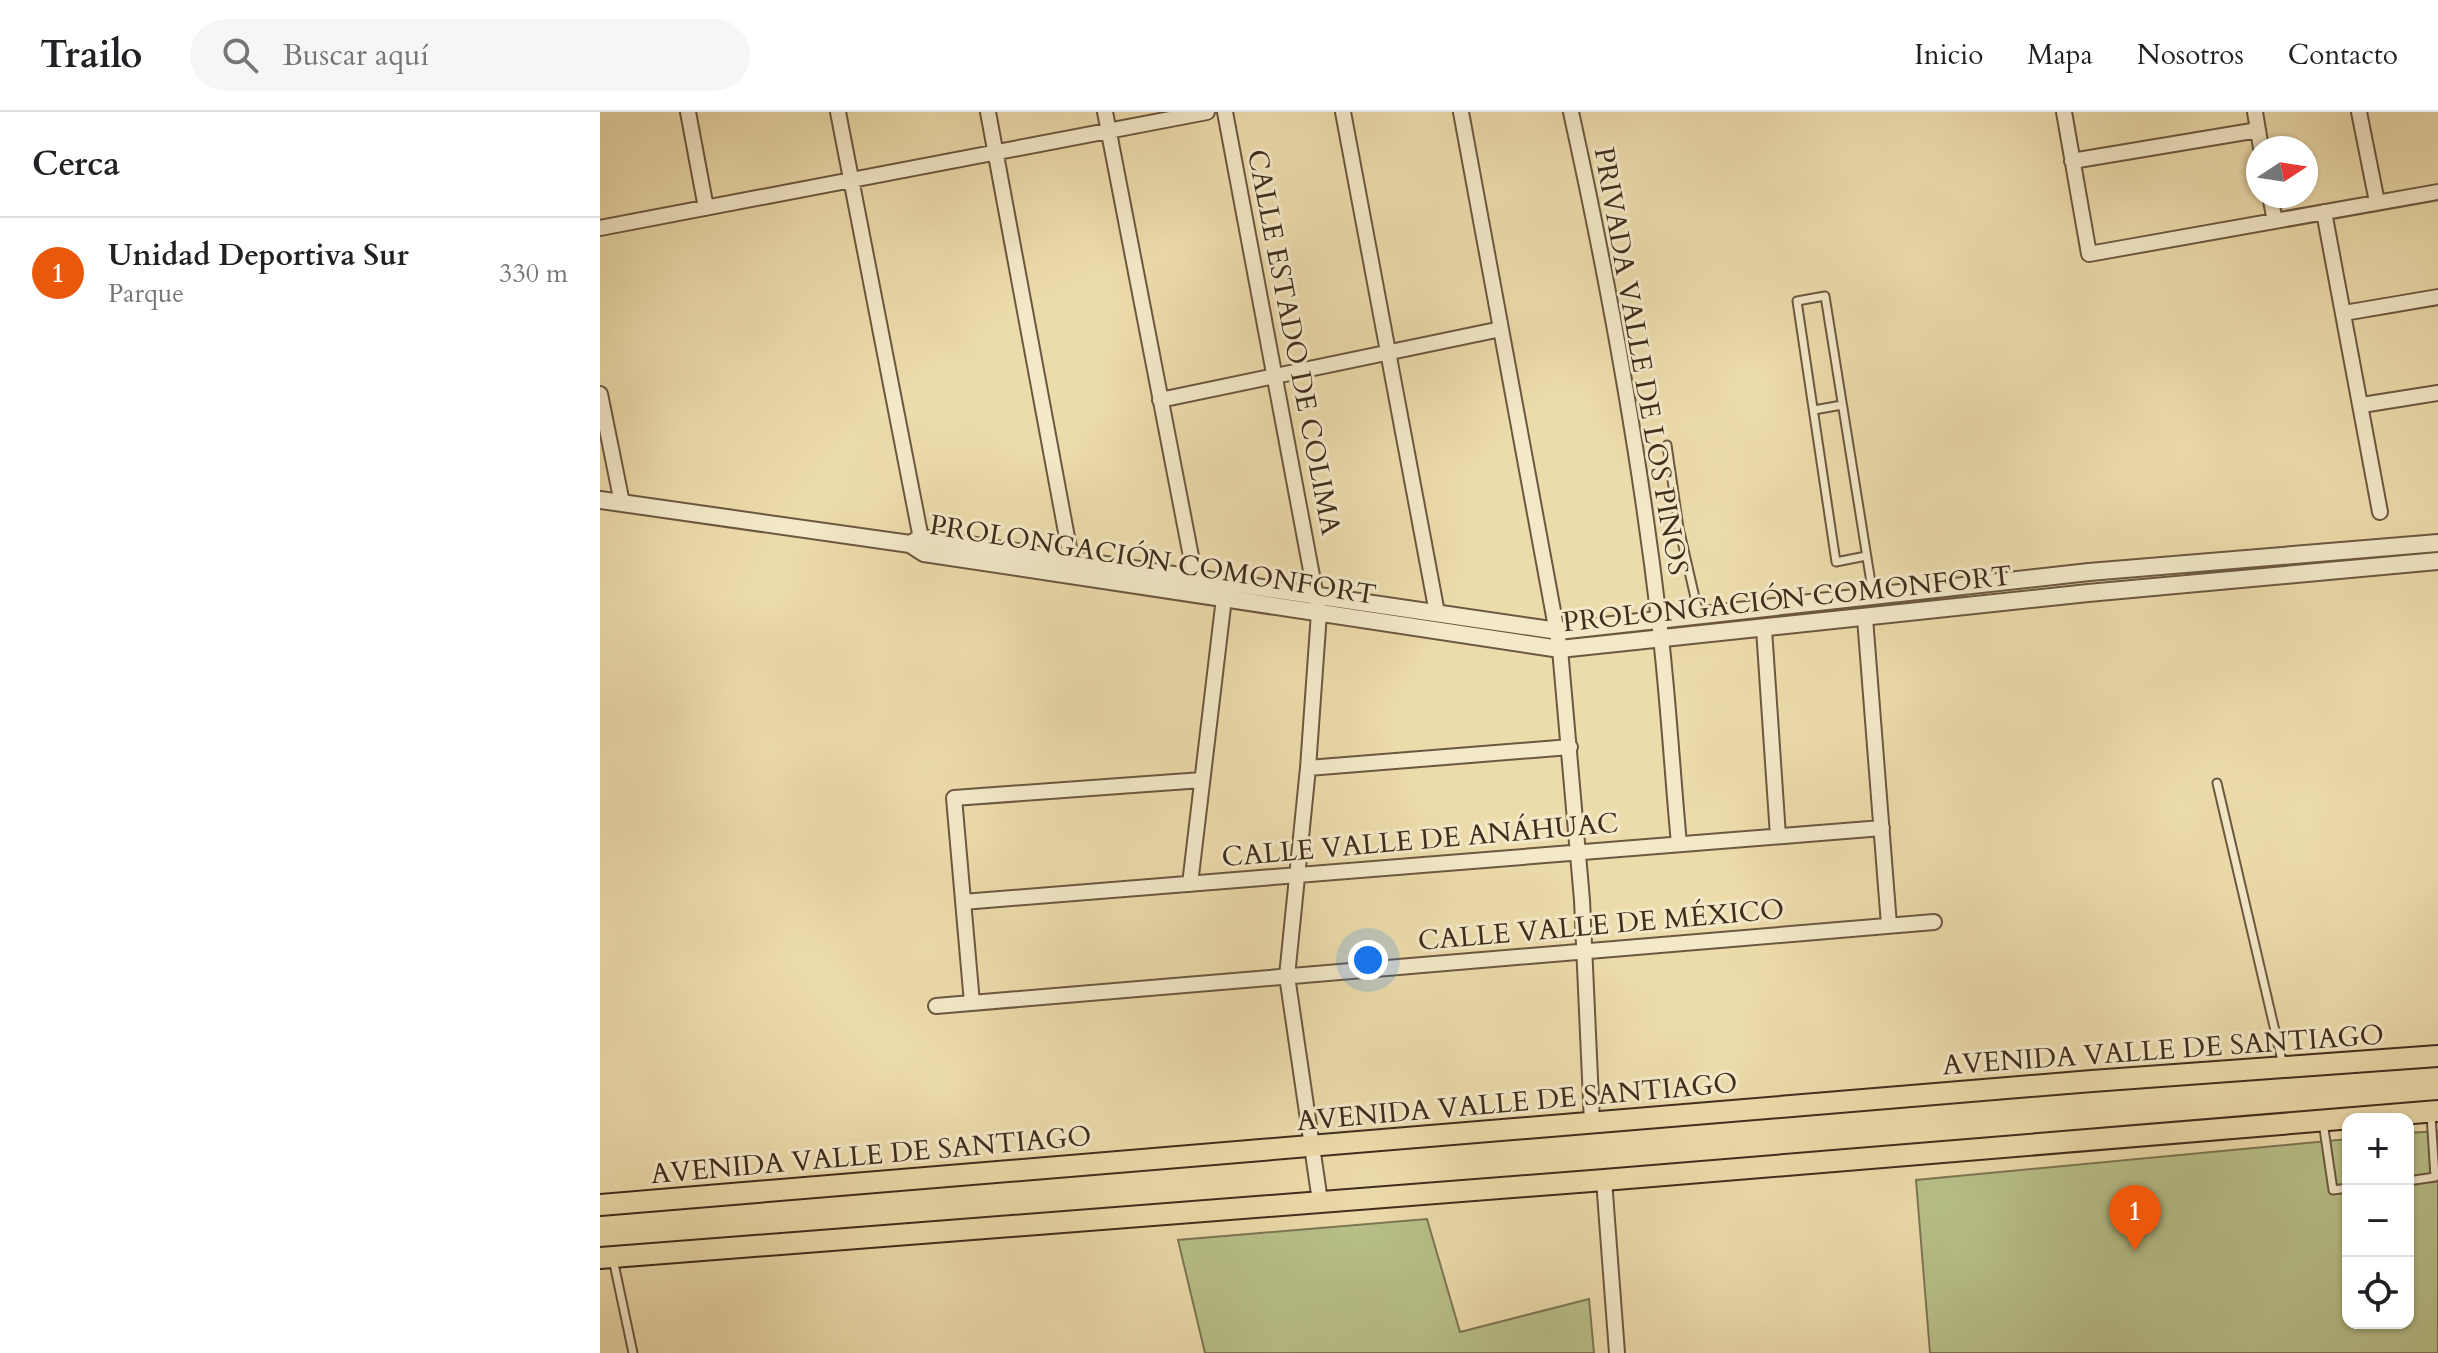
<!DOCTYPE html>
<html lang="es">
<head>
<meta charset="utf-8">
<style>
	:root { --surface:#fff; --page:#f6f6f6; --text:#202124; --muted:#757577; --line:#e0e0e0; --accent:#ea580c }
	body { margin:0; font-family:Cardo,serif; background:var(--page); color:var(--text) }
	.controls { position:absolute; right:24px; bottom:24px; display:grid; overflow:hidden; border-radius:16px; box-shadow:0 2px 6px #0004 }
	.controls button { width:72px; height:72px; display:grid; place-items:center; padding:0; border:0; border-bottom:2px solid var(--line); background:var(--surface); color:var(--text); font:40px sans-serif }
	.compass { position:absolute; left:1646px; top:24px; width:72px; height:72px; border-radius:50%; background:var(--surface); box-shadow:0 2px 6px #0004; rotate:78deg }
	.you { position:absolute; left:768px; top:848px; width:28px; height:28px; margin:-20px; border:6px solid #fff; border-radius:50%; background:#1a73e8; box-shadow:0 0 0 12px #1a73e833 }
	.badge { display:grid; place-items:center; width:52px; height:52px; border-radius:50%; background:var(--accent); color:#fff; font-size:26px; font-weight:700 }
	.pin { position:absolute; translate:-50% -66px; filter:drop-shadow(0 2px 4px #0008) }
	.pin::after { content:''; position:absolute; top:42px; width:28px; height:24px; background:inherit; clip-path:polygon(0 0,100% 0,50% 100%) }
	.list { margin:0; padding:0; list-style:none }
	h2 { display:flex; justify-content:space-between; align-items:center; height:104px; margin:0; padding:0 32px; font-size:34px }
	h2 small { font-size:26px; font-weight:400; color:var(--muted) }
	.list li { display:grid; grid-template-columns:52px 1fr auto; gap:24px; align-items:center; box-sizing:border-box; height:112px; padding:0 32px; border-top:2px solid var(--line) }
	.list b { display:block; font-size:30px; white-space:nowrap }
	.list p { margin:0; font-size:26px; white-space:nowrap; color:var(--muted) }
	.list em { font-size:26px; font-style:normal; color:var(--muted) }
	.icon { flex:none; width:44px; height:44px; fill:none; stroke:currentColor; stroke-width:2; stroke-linecap:round; stroke-linejoin:round }
	.map { position:relative; flex:none; width:1838px; height:1241px; overflow:hidden }
	header { display:flex; align-items:center; gap:48px; box-sizing:border-box; height:112px; padding:0 40px; background:var(--surface); border-bottom:2px solid var(--line) }
	header strong { font-size:38px }
	nav { display:flex; gap:44px; margin-inline-start:auto; font-size:28px }
	.search { width:560px; height:72px; background:var(--page); display:flex; align-items:center; gap:20px; box-sizing:border-box; padding:0 28px; border-radius:44px; color:var(--muted); font-size:30px }
	main { display:flex }
	aside { flex:1; background:var(--surface) }
	.map>svg:first-child { display:block }
	.green { fill:#b8c089; stroke:#7c7652; stroke-width:2 }
	.lines { fill:none; stroke-linecap:round; stroke-linejoin:round }
	.service-casing { stroke:#6c5840; stroke-width:11 }
	.minor-casing { stroke:#6c5840; stroke-width:18 }
	.tertiary-casing { stroke:#6c5840; stroke-width:20 }
	.primary-casing { stroke:#412c1c; stroke-width:24 }
	.service { stroke:#f3e8c8; stroke-width:7 }
	.minor { stroke:#f3e8c8; stroke-width:14 }
	.tertiary { stroke:#f3e8c8; stroke-width:16 }
	.primary { stroke:#ecdbab; stroke-width:20 }
	.labels { text-anchor:middle; stroke-width:6; stroke-linejoin:round; paint-order:stroke }
	.street-label { font-size:28px; fill:#412c1c; stroke:#f3e8c8 }
</style>
</head>
<body>
<header>
<strong>Trailo</strong>
<div class="search"><svg class="icon" aria-label="search" viewBox="0 0 24 24"><circle cx="10" cy="10" r="6"/><path d="M15 15l6 6"/></svg>Buscar aquí</div>
<nav><a>Inicio</a><a>Mapa</a><a>Nosotros</a><a>Contacto</a></nav>
</header>
<main>
<aside>
<h2>Cerca<small></small></h2>
<ul class="list">
<li><span class="badge">1</span><div><b>Unidad Deportiva Sur</b><p>Parque</p></div><em>330 m</em></li>
</ul>
</aside>
<div class="map">
<svg width="1838" height="1241" viewBox="0 0 1838 1241">
	<rect width="100%" height="100%" fill="#ecdbab"/>
	<filter id="stains"><feTurbulence type="fractalNoise" baseFrequency=".0025" numOctaves="4"/><feColorMatrix values="0 0 0 0 .2 0 0 0 0 .09 0 0 0 0 .02 0 0 0 .5 -.17"/></filter>
	<radialGradient id="worn" r=".72"><stop offset=".6" stop-color="#630" stop-opacity="0"/><stop offset="1" stop-color="#630" stop-opacity=".3"/></radialGradient>
	<path class="green" d="M1838 1019V1241H1330L1316 1068 1748 1027V1211H1808V1021Z
		M827 1107 860 1220 989 1187 994 1241H605L578 1128Z"/>
	<g class="lines">
		<g class="service-casing">
			<path id="service" d="M1214 298 1242 293
				M1067 333 1079 416 1099 503
				M1266 444 1236 450 1197 189 1225 184 1273 483
				M1617 671 1683 953
				M1723 1010 1733 1078 1748 1076
				M1808 1069 1835 1065 1831 1003
				M13 1147 33 1241"/>
		</g>
		<g class="minor-casing">
			<path id="minor" d="M88 0 106 96
				M238 0 323 437
				M388 0 471 447
				M505 0 595 465
				M625 0 719 501 708 656 687 864 720 1089
				M743 0 837 501
				M861 0 960 537 982 788 992 1011
				M971 0C1008 168 1039 337 1059 508 1068 582 1072 657 1079 732
				M1464 0 1489 142 1838 80
				M1655 0 1661 36
				M1759 0 1777 90
				M1472 49 1658 18
				M1670 84 1675 109
				M1724 100 1780 400
				M0 116 607 0
				M1744 201 1838 185
				M0 282 22 391
				M560 288 901 217
				M1762 293 1838 281
				M1265 506 1289 813
				M1164 517 1178 724
				M708 656 970 635
				M590 772 624 486
				M363 790 1282 716
				M372 891 354 686 602 668
				M336 894 1334 810
				M1004 1068 1017 1241"/>
		</g>
		<g class="tertiary-casing">
			<path id="tertiary" d="M0 388 310 432 324 441 960 537 1488 481 1838 449
				M310 432 321 426 958 519 1489 460 1838 431"/>
		</g>
		<g class="primary-casing">
			<path id="primary" d="M0 1093 1492 969 1838 944
				M0 1146 1004 1068 1838 999"/>
		</g>
		<use href="#service" class="service"/>
		<use href="#minor" class="minor"/>
		<use href="#tertiary" class="tertiary"/>
		<use href="#primary" class="primary"/>
	</g>
	<g class="labels">
		<g class="street-label">
			<text transform="translate(695 230) rotate(79)" y="10">CALLE ESTADO DE COLIMA</text>
			<text transform="translate(1042 249) rotate(80)" y="10">PRIVADA VALLE DE LOS PINOS</text>
			<text transform="translate(553 447) rotate(9)" y="10">PROLONGACIÓN COMONFORT</text>
			<text transform="translate(1187 486) rotate(-6)" y="10">PROLONGACIÓN COMONFORT</text>
			<text transform="translate(820 727) rotate(-5)" y="10">CALLE VALLE DE ANÁHUAC</text>
			<text transform="translate(1001 812) rotate(-5)" y="10">CALLE VALLE DE MÉXICO</text>
			<text transform="translate(1563 937) rotate(-4)" y="10">AVENIDA VALLE DE SANTIAGO</text>
			<text transform="translate(917 989) rotate(-5)" y="10">AVENIDA VALLE DE SANTIAGO</text>
			<text transform="translate(271 1042) rotate(-5)" y="10">AVENIDA VALLE DE SANTIAGO</text>
		</g>
	</g>
	<rect width="100%" height="100%" filter="url(#stains)"/>
	<rect width="100%" height="100%" fill="url(#worn)"/>
</svg>
<div class="controls">
<button>+</button>
<button>−</button>
<button><svg class="icon" aria-label="locate" viewBox="0 0 24 24"><circle cx="12" cy="12" r="6"/><path d="M12 2v4M12 18v4M2 12h4M18 12h4"/></svg></button>
</div>
<svg class="compass" viewBox="-18 -18 36 36"><path d="M0-13l5 13h-10z" fill="#e53935"/><path d="M0 13l5-13h-10z" fill="#757577"/></svg>
<div class="you"></div>
<div class="pin badge" style="left:1535px;top:1139px">1</div>
</div>
</main>
</body>
</html>
